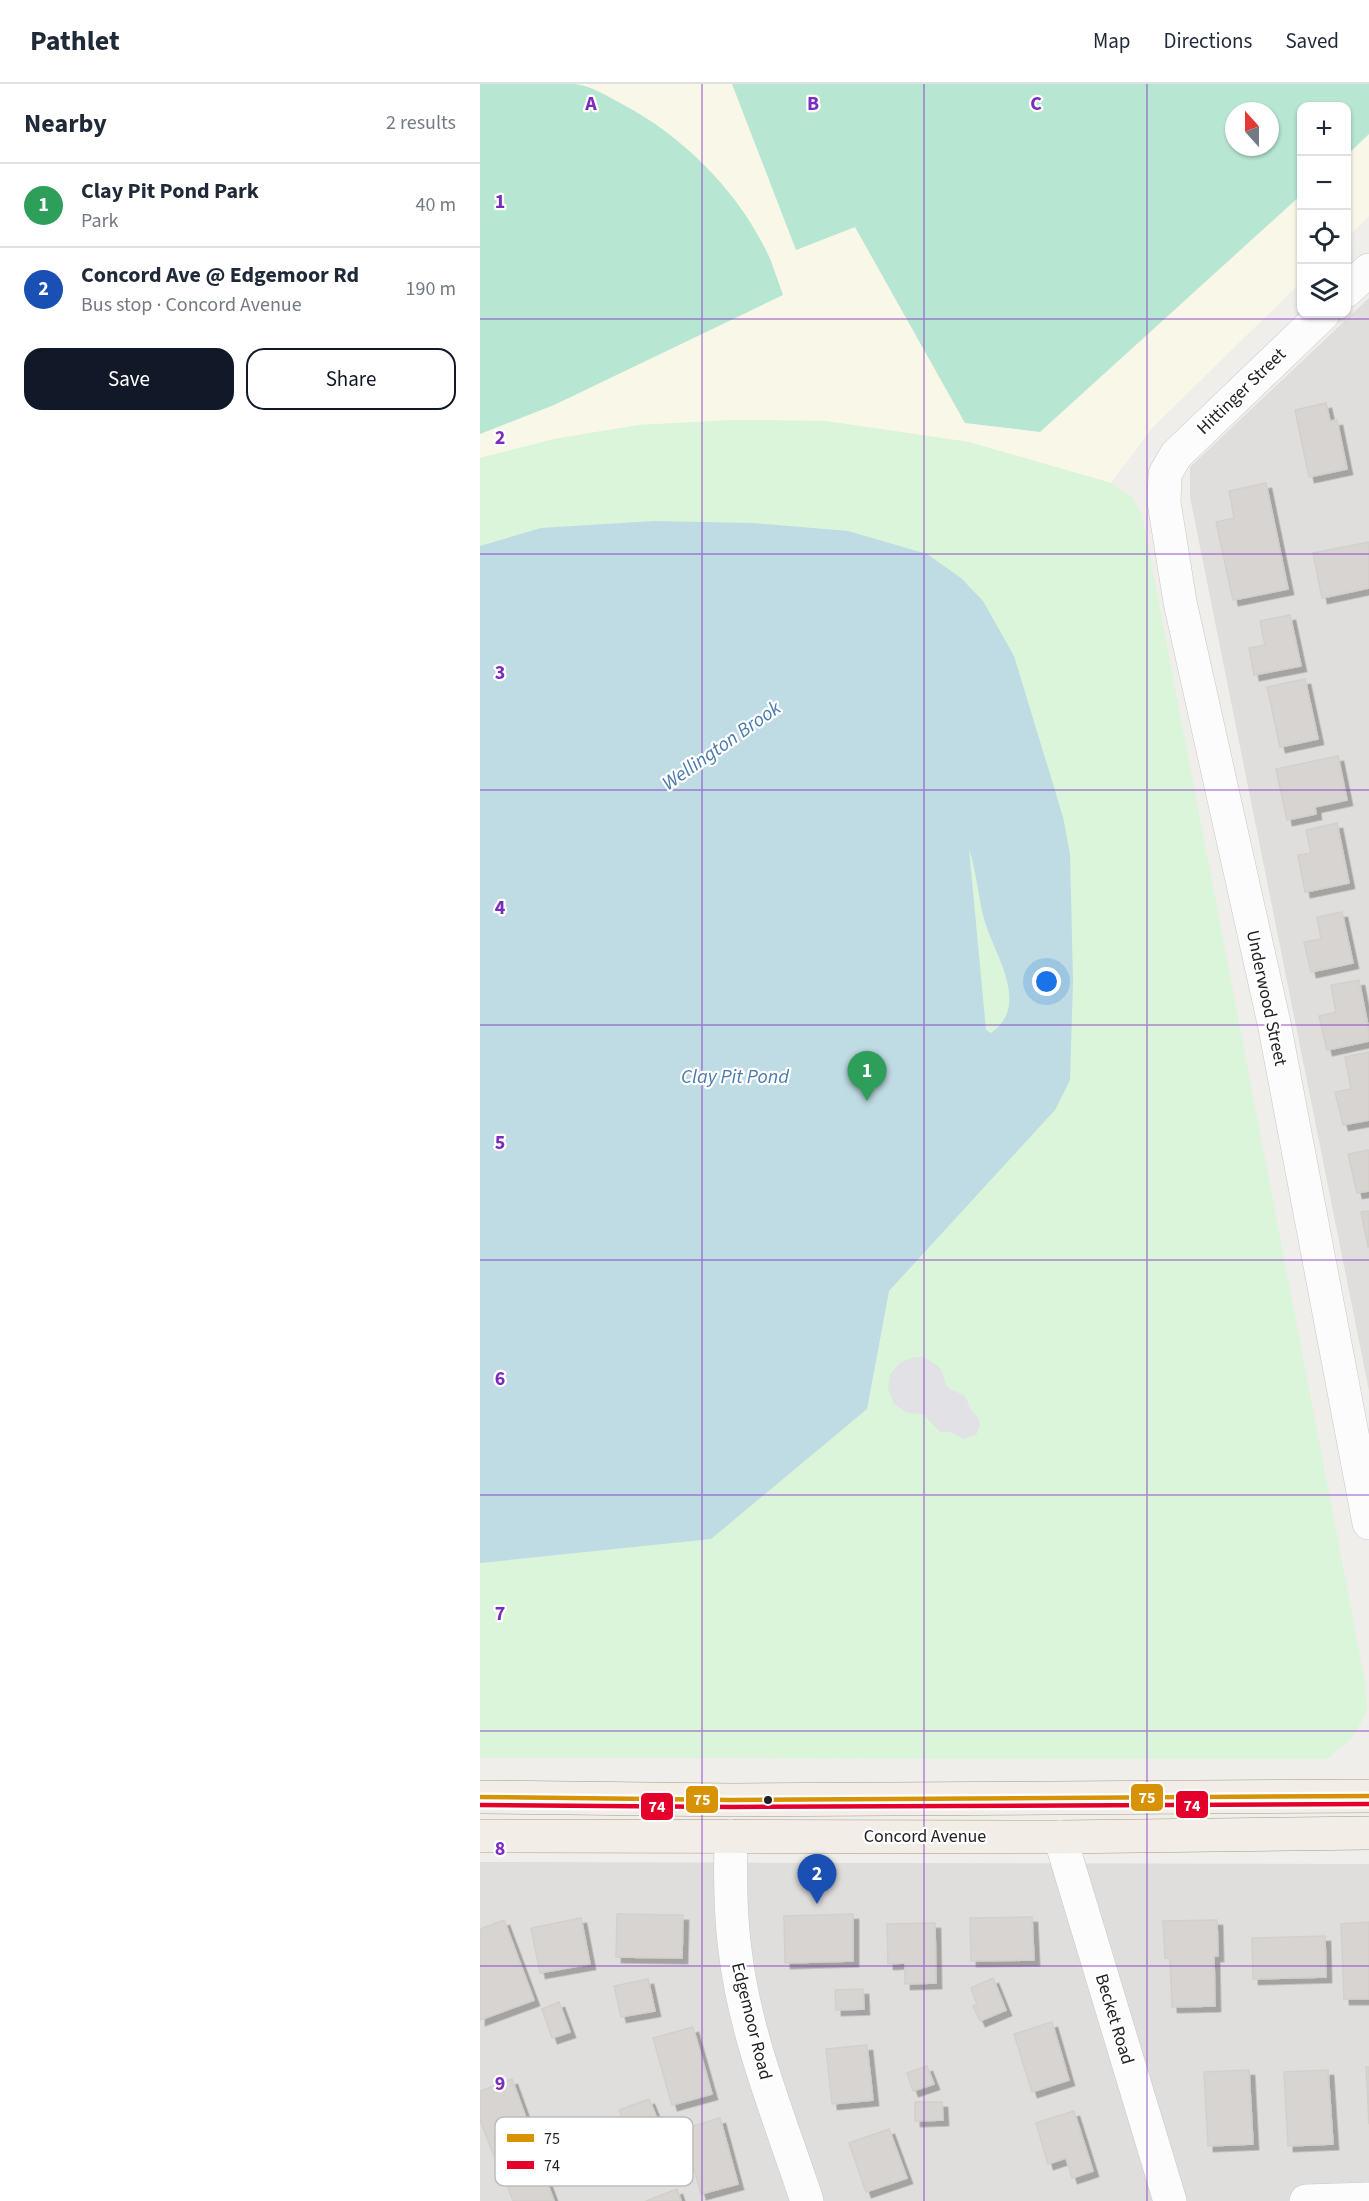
<!DOCTYPE html>
<html lang="en">
<head>
<meta charset="utf-8">
<style>
	:root { --surface:#fff; --page:#f6f6f7; --text:#1f2937; --muted:#747a83; --line:#e0e1e3; --accent:#111827 }
	body { margin:0; font-family:"Source Sans 3",sans-serif; background:var(--page); color:var(--text) }
	.controls { position:absolute; right:18px; top:18px; display:grid; overflow:hidden; border-radius:12px; box-shadow:0 2px 4px #0004 }
	.controls button { width:54px; height:54px; display:grid; place-items:center; padding:0; border:0; border-bottom:2px solid var(--line); background:var(--surface); color:var(--text); font:30px sans-serif }
	.compass { position:absolute; left:745px; top:18px; width:54px; height:54px; border-radius:50%; background:var(--surface); box-shadow:0 2px 4px #0004; rotate:339deg }
	.you { position:absolute; left:567px; top:898px; width:21px; height:21px; margin:-15px; border:4px solid #fff; border-radius:50%; background:#1a73e8; box-shadow:0 0 0 9px #1a73e833 }
	.badge { display:grid; place-items:center; width:39px; height:39px; border-radius:50%; background:var(--accent); color:#fff; font-size:20px; font-weight:700 }
	.pin { position:absolute; translate:-50% -50px; filter:drop-shadow(0 2px 3px #0008) }
	.pin::after { content:''; position:absolute; top:32px; width:21px; height:18px; background:inherit; clip-path:polygon(0 0,100% 0,50% 100%) }
	.list { margin:0; padding:0; list-style:none }
	h2 { display:flex; justify-content:space-between; align-items:center; height:78px; margin:0; padding:0 24px; font-size:26px }
	h2 small { font-size:20px; font-weight:400; color:var(--muted) }
	.list li { display:grid; grid-template-columns:39px 1fr auto; gap:18px; align-items:center; box-sizing:border-box; height:84px; padding:0 24px; border-top:2px solid var(--line) }
	.list b { display:block; font-size:22px; white-space:nowrap }
	.list p { margin:0; font-size:20px; white-space:nowrap; color:var(--muted) }
	.list em { font-size:20px; font-style:normal; color:var(--muted) }
	.actions { display:flex; gap:12px; padding:18px 24px }
	.actions a { flex:1; padding:14px 0; border:2px solid var(--accent); border-radius:18px; text-align:center; font-size:21px; color:var(--accent) }
	.actions .main { background:var(--accent); color:#fff }
	.icon { flex:none; width:33px; height:33px; fill:none; stroke:currentColor; stroke-width:2; stroke-linecap:round; stroke-linejoin:round }
	.map { position:relative; flex:none; width:889px; height:2117px; overflow:hidden }
	header { display:flex; align-items:center; gap:36px; box-sizing:border-box; height:84px; padding:0 30px; background:var(--surface); border-bottom:2px solid var(--line) }
	header strong { font-size:28px }
	nav { display:flex; gap:33px; margin-inline-start:auto; font-size:21px }
	main { display:flex }
	aside { flex:1; background:var(--surface) }
	.map>svg:first-child { display:block }
	.residential { fill:#dfdedc }
	.education { fill:#f8f7e8; fill-rule:evenodd }
	.park { fill:#daf5da }
	.pitch { fill:#b7e6d2; fill-rule:evenodd }
	.plaza { fill:#e2e1e5 }
	.water { fill:#bfdbe3; fill-rule:evenodd }
	.building { fill:#d7d4d2; stroke:#d3d0cc; stroke-width:1.5; filter:url(#shadow) }
	.lines { fill:none; stroke-linecap:round; stroke-linejoin:round }
	.minor-casing { stroke:#c9c8c7; stroke-width:34 }
	.major-casing { stroke:#a79c86; stroke-width:34 }
	.minor { stroke:#fdfcfc; stroke-width:33 }
	.major { stroke:#f3ede7; stroke-width:33 }
	.bus-1-casing { stroke:#fff; stroke-width:9 }
	.bus-2-casing { stroke:#fff; stroke-width:9 }
	.bus-1 { stroke:#d79205; stroke-width:4.5 }
	.bus-2 { stroke:#e4002b; stroke-width:4.5 }
	.grid { fill:none; stroke:#7b2cbf; stroke-width:1.5; stroke-opacity:0.55 }
	.bus-dot { fill:#222; stroke:#fff; stroke-width:2 }
	.labels { text-anchor:middle; stroke-width:4.5; stroke-linejoin:round; paint-order:stroke }
	.street-label { font-size:18px; fill:#222; stroke:#fff }
	.water-label { font-size:20px; font-style:italic; fill:#4a7aab; stroke:#fff }
	.key { fill:#fff; stroke:#bdbdbd; stroke-width:1.5 }
	.key-label { font-size:16px; fill:#222 }
	.grid-label { font-size:20px; text-anchor:middle; font-weight:bold; fill:#7b2cbf; stroke:#fff; stroke-width:4.5; stroke-linejoin:round; paint-order:stroke }
	.line-badge { stroke:#fff; stroke-width:2 }
	.badge-label { font-size:16px; text-anchor:middle; font-weight:bold; fill:#fff }
</style>
</head>
<body>
<header>
<strong>Pathlet</strong>
<nav><a>Map</a><a>Directions</a><a>Saved</a></nav>
</header>
<main>
<aside>
<h2>Nearby<small>2 results</small></h2>
<ul class="list">
<li><span class="badge" style="background:#2e9e5b">1</span><div><b>Clay Pit Pond Park</b><p>Park</p></div><em>40 m</em></li>
<li><span class="badge" style="background:#1a4fb4">2</span><div><b>Concord Ave @ Edgemoor Rd</b><p>Bus stop · Concord Avenue</p></div><em>190 m</em></li>
</ul>
<div class="actions"><a class="main">Save</a><a>Share</a></div>
</aside>
<div class="map">
<svg width="889" height="2117" viewBox="0 0 889 2117">
	<defs>
		<filter id="shadow"><feDropShadow dx="5.5" dy="5.5" stdDeviation="0" flood-color="#0004"/></filter>
	</defs>
	<rect width="100%" height="100%" fill="#f0eeeb"/>
	<path class="residential" d="M889 214V1307L710 413V383Z
		M0 1778 889 1780V2117H0Z"/>
	<path class="education" d="M0 0H889V132L867 154 866 22H822L821 198 671 345 631 399 489 358 345 337 253 336 159 341 74 355 0 374ZM754 27H790V63H754Z"/>
	<path class="park" d="M253 336 345 337 489 358 631 399 653 414 662 431 886 1603 887 1627 873 1653 847 1675 0 1674V374L74 355 159 341Z"/>
	<path class="pitch" d="M0 0C30 0 67 0 96 0 111 2 129 13 142 20 205 53 262 111 291 177 295 188 299 200 303 211L74 321 0 350Z
		M252 0H889V50L867 71 866 22H822L821 111 560 348 485 339 375 143 316 166ZM754 27H790V63H754Z"/>
	<path class="plaza" d="M435 1273H443L457 1281 462 1287 466 1302 486 1313 489 1323 498 1334 500 1340 496 1351 483 1355 471 1348H460L443 1330 427 1329 414 1320 408 1305 410 1290 421 1278Z"/>
	<path class="water" d="M174 437 272 439 368 447 447 470 481 494 503 517 534 572 583 733 590 770 593 897 590 996 575 1026 409 1207 387 1325 231 1455 0 1479V462L61 444ZM489 765C497 788 498 815 505 838 515 872 551 921 511 949L506 946Z"/>
	<path class="building" d="M846 319 850 337 857 336 867 385 829 393 815 326Z
		M786 399 808 505 753 516 736 438 754 434 749 407Z
		M889 458V504L842 514 833 469Z
		M810 531 821 582 774 591 769 564 785 561 780 537Z
		M825 595 838 655 800 663 787 603Z
		M858 672 867 716 835 723 836 730 807 736 796 685Z
		M857 739 869 799 825 808 818 771 831 769 826 746Z
		M862 828 873 879 831 888 824 858 841 855 837 833Z
		M879 896 889 947V957L847 966 839 932 856 928 851 901Z
		M889 968V1036L863 1041 855 1008 871 1005 865 973Z
		M889 1066V1107L877 1109 868 1070Z
		M889 1127V1163H888L881 1128Z
		M137 1830 203 1831 202 1874 136 1873Z
		M373 1830V1877L305 1879 304 1832Z
		M552 1833 554 1876 491 1877 490 1834Z
		M101 1834 110 1880 60 1889 51 1844Z
		M24 1836 54 1916 0 1936V1845Z
		M737 1836 738 1872H734L735 1922 692 1923 690 1874H685L683 1837Z
		M889 1838V1915H864L861 1840Z
		M455 1839 456 1899 425 1900V1879L408 1880 407 1840Z
		M845 1852 846 1893 773 1895 772 1854Z
		M513 1894 526 1926 500 1937 493 1922 497 1920 491 1904Z
		M168 1895 175 1927 141 1933 134 1902Z
		M383 1905 384 1925 356 1926 355 1906Z
		M79 1918 90 1948 72 1954 62 1925Z
		M572 1938 589 1996 552 2008 534 1950Z
		M213 1943 232 2010 192 2021 173 1954Z
		M387 1961 393 2016 352 2020 346 1965Z
		M447 1982 454 2000 433 2007 427 1989Z
		M886 1983H889V2040Z
		M769 1986 773 2060 728 2062 724 1988Z
		M848 1986 853 2060 808 2062 804 1988Z
		M32 1995 54 2056 14 2072 0 2036V2007Z
		M169 2015 176 2032 146 2044 139 2026Z
		M435 2018H462L463 2036 435 2037Z
		M594 2027 613 2087 592 2094 586 2074 568 2080 556 2039Z
		M240 2034 258 2100 221 2110 203 2045Z
		M409 2045 427 2094 386 2108 369 2059Z
		M64 2090 74 2117H33L28 2104Z
		M197 2105 201 2117H166Z"/>
	<g class="lines">
		<g class="minor-casing">
			<path id="minor" d="M866 207 889 186
				M843 230 696 371 685 390 684 418 700 518 794 939 889 1439
				M251 1752C250 1790 250 1828 255 1866 265 1952 300 2035 327 2117
				M580 1753 690 2117
				M826 2117 889 2115"/>
		</g>
		<g class="major-casing">
			<path id="major" d="M0 1713 252 1716 889 1712
				M0 1752 580 1753 889 1749"/>
		</g>
		<use href="#minor" class="minor"/>
		<use href="#major" class="major"/>
		<g class="bus-1-casing">
			<path id="bus-1" d="M0 1713 252 1716 889 1712"/>
		</g>
		<g class="bus-2-casing">
			<path id="bus-2" d="M0 1721 252 1723 889 1720"/>
		</g>
		<use href="#bus-1" class="bus-1"/>
		<use href="#bus-2" class="bus-2"/>
	</g>
	<path class="grid" d="M222 0V2117M444 0V2117M667 0V2117M0 235H889M0 470H889M0 706H889M0 941H889M0 1176H889M0 1411H889M0 1647H889M0 1882H889"/>
	<circle class="bus-dot" cx="288" cy="1716" r="5"/>
	<g class="labels">
		<g class="street-label">
			<text transform="translate(761 307) rotate(-44)" y="6">Hittinger Street</text>
			<text transform="translate(787 914) rotate(78)" y="6">Underwood Street</text>
			<text x="445" y="1758">Concord Avenue</text>
			<text transform="translate(635 1935) rotate(73)" y="6">Becket Road</text>
			<text transform="translate(272 1937) rotate(76)" y="6">Edgemoor Road</text>
		</g>
		<g class="water-label">
			<text transform="translate(241 661) rotate(-35)" y="7">Wellington Brook</text>
			<text x="255" y="999">Clay Pit Pond</text>
		</g>
	</g>
	<rect x="15" y="2033" width="198" height="69" rx="9" class="key"/>
	<rect x="27" y="2050" width="27" height="8" fill="#d79205"/>
	<rect x="27" y="2077" width="27" height="8" fill="#e4002b"/>
	<g class="key-label">
		<text x="64" y="2060">75</text>
		<text x="64" y="2087">74</text>
	</g>
	<g class="grid-label">
		<text x="111" y="26">A</text>
		<text x="333" y="26">B</text>
		<text x="556" y="26">C</text>
		<text x="20" y="124">1</text>
		<text x="20" y="360">2</text>
		<text x="20" y="595">3</text>
		<text x="20" y="830">4</text>
		<text x="20" y="1065">5</text>
		<text x="20" y="1301">6</text>
		<text x="20" y="1536">7</text>
		<text x="20" y="1771">8</text>
		<text x="20" y="2006">9</text>
	</g>
	<g class="line-badge">
		<rect x="650" y="1699" width="34" height="29" rx="6" fill="#d79205"/>
		<rect x="205" y="1701" width="34" height="29" rx="6" fill="#d79205"/>
		<rect x="695" y="1706" width="34" height="29" rx="6" fill="#e4002b"/>
		<rect x="160" y="1708" width="34" height="29" rx="6" fill="#e4002b"/>
	</g>
	<g class="badge-label">
		<text x="667" y="1719">75</text>
		<text x="222" y="1721">75</text>
		<text x="712" y="1727">74</text>
		<text x="177" y="1728">74</text>
	</g>
</svg>
<div class="controls">
<button>+</button>
<button>−</button>
<button><svg class="icon" aria-label="locate" viewBox="0 0 24 24"><circle cx="12" cy="12" r="6"/><path d="M12 2v4M12 18v4M2 12h4M18 12h4"/></svg></button>
<button><svg class="icon" aria-label="layers" viewBox="0 0 24 24"><path d="M12 4l9 5-9 5-9-5zM3 14l9 5 9-5"/></svg></button>
</div>
<svg class="compass" viewBox="-18 -18 36 36"><path d="M0-13l5 13h-10z" fill="#e53935"/><path d="M0 13l5-13h-10z" fill="#747a83"/></svg>
<div class="you"></div>
<div class="pin badge" style="left:387px;top:1017px;background:#2e9e5b">1</div>
<div class="pin badge" style="left:337px;top:1820px;background:#1a4fb4">2</div>
</div>
</main>
</body>
</html>
